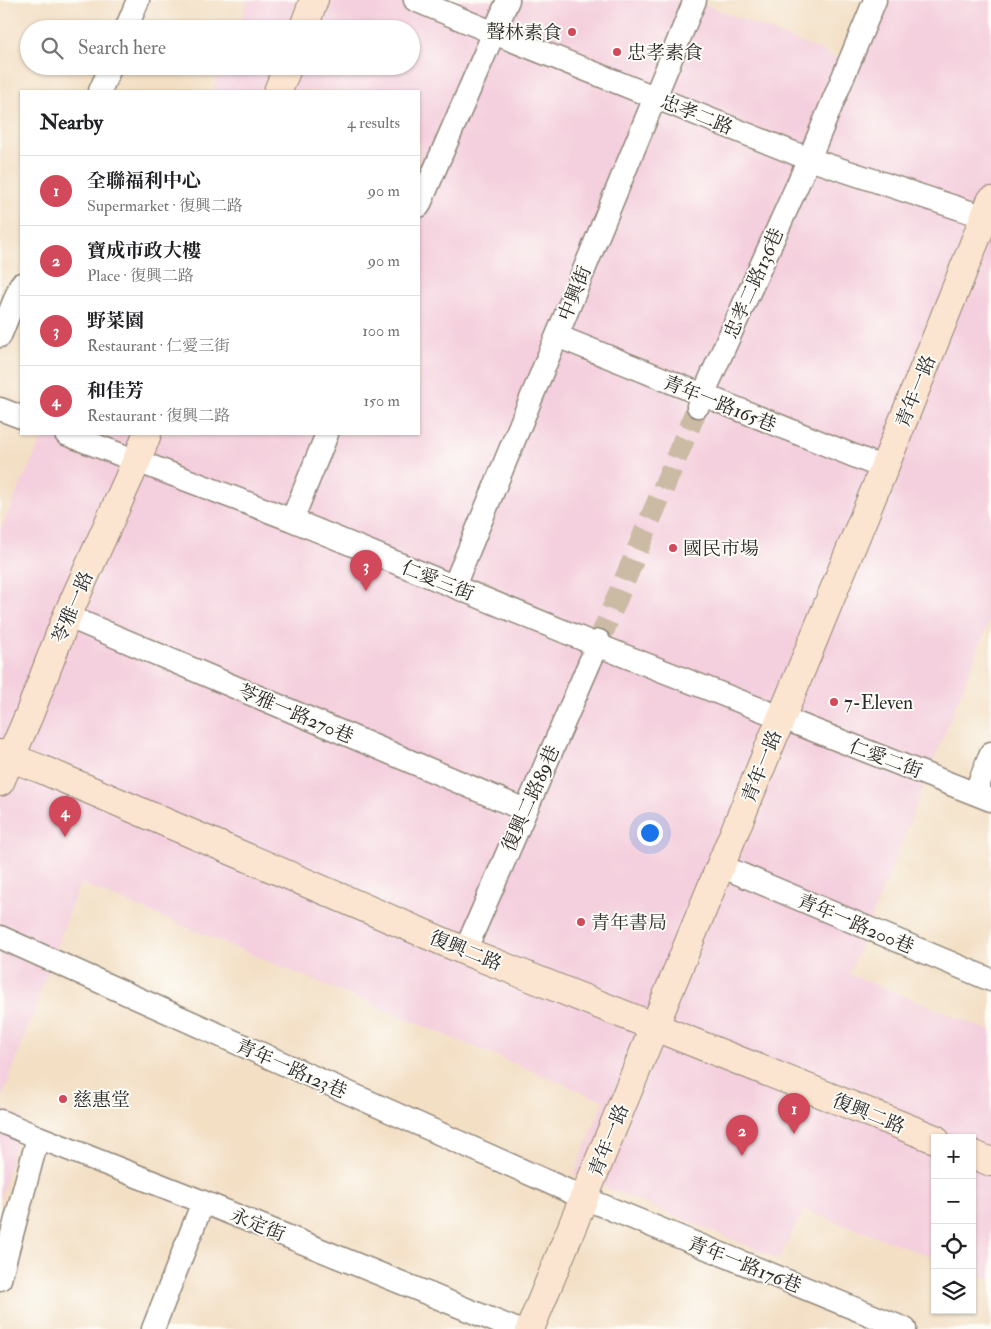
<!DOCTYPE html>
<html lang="en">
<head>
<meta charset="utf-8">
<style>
	:root { --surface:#fff; --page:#f2f2f2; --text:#202124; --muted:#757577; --line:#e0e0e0; --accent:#d1495b }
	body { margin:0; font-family:"IM FELL Double Pica","Noto Serif TC",serif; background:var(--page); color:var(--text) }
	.controls { position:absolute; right:15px; bottom:15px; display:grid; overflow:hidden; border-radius:0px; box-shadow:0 1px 4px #0004 }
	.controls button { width:45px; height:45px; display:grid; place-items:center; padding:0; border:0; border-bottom:1px solid var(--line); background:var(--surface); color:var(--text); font:25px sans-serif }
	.you { position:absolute; left:649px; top:832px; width:18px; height:18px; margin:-12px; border:4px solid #fff; border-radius:50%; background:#1a73e8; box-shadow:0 0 0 8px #1a73e833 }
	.badge { display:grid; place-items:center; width:32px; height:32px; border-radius:50%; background:var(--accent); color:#fff; font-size:16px; font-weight:700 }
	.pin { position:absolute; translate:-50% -41px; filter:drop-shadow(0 1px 2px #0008) }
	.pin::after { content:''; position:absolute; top:26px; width:18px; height:15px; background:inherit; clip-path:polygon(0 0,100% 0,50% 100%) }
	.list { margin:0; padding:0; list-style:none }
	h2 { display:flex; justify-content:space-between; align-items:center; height:65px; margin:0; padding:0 20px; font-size:21px }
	h2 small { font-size:16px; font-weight:400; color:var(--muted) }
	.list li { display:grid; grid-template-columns:32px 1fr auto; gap:15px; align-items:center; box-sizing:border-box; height:70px; padding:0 20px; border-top:1px solid var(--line) }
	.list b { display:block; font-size:19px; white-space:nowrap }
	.list p { margin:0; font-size:16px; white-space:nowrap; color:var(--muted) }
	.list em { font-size:16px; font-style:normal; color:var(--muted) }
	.icon { flex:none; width:28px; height:28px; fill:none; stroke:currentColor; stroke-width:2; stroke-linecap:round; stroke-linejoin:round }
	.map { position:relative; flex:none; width:991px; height:1329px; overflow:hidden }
	.search { position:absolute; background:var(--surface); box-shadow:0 1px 4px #0004; left:20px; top:20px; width:400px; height:55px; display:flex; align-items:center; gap:12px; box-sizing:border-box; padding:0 18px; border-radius:28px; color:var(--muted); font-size:19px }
	.panel { position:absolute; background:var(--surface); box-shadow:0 1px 4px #0004; left:20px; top:90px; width:400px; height:345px; border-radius:0px }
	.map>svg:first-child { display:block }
	.built { fill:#f4cfdd }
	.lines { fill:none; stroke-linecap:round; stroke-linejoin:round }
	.street-tunnel { stroke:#cbbba5; stroke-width:22; stroke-dasharray:22 11; stroke-linecap:butt }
	.street-casing { stroke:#8f8578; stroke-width:25 }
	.secondary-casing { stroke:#8f8578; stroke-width:30 }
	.street { stroke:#fff; stroke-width:22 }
	.secondary { stroke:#fce5d0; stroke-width:28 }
	.poi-dot { fill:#d1495b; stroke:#fdfcf7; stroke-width:2 }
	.labels { text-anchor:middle; stroke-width:4; stroke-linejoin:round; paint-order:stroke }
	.poi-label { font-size:19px; fill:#2b2b2b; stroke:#fdfcf7; text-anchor:start }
	.street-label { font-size:19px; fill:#2b2b2b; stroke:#fdfcf7 }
</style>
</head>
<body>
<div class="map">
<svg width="991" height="1329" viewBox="0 0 991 1329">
	<rect width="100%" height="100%" fill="#fdfcf7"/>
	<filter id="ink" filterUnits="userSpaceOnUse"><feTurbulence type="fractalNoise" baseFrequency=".02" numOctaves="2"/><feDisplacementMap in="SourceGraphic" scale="10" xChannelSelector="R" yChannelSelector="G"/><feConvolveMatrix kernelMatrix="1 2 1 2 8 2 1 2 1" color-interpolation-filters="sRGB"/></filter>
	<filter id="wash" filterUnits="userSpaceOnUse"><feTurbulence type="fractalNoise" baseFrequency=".0096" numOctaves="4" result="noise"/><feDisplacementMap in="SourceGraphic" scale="20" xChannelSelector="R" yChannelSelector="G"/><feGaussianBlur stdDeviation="1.12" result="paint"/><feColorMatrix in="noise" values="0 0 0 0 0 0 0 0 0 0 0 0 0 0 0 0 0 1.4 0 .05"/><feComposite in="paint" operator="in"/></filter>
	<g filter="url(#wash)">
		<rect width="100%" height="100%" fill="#f3dfc4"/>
		<path class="built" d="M248 0H693L827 53 859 71 890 0H991V617L849 974 991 1031V1279L972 1272V1138H935V1258L804 1210 779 1259 574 1174 604 1101 80 883 0 1104V530L44 434H419V91H212L222 66H411V29H237Z
			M0 1109 22 1116 0 1203Z"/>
	</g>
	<g filter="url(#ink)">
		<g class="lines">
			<path class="street-tunnel" d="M599 641 698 406"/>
			<g class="street-casing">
				<path id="street" d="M415 0 494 33 809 159 991 219
					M126 29 138 0
					M100 91 111 66
					M419 206 508 0
					M0 336 21 284
					M557 336 884 468
					M698 406 809 159 875 0
					M0 409 21 417
					M66 434 292 520 597 645 991 800
					M292 520 327 434
					M454 586 695 0
					M67 616 525 810
					M975 793 991 753
					M721 866 991 980
					M0 937 584 1198 905 1329
					M465 951 599 641
					M0 1121 38 1137 203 1202 515 1329
					M0 1279 38 1137
					M153 1329 203 1202"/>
			</g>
			<g class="secondary-casing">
				<path id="secondary" d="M303 29 314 0
					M278 91 288 66
					M0 754 41 769 465 951 935 1139
					M0 782 29 715 67 616 137 460 147 434
					M972 1154 991 1162
					M530 1329 884 468 991 201"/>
			</g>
			<use href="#street" class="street"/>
			<use href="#secondary" class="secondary"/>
		</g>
	</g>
	<g class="poi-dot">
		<circle cx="572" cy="32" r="5"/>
		<circle cx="617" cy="52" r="5"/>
		<circle cx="673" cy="548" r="5"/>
		<circle cx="834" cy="702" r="5"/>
		<circle cx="581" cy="922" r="5"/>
		<circle cx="63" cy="1099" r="5"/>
	</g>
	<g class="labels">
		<g class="poi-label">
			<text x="562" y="39" text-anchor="end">聲林素食</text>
			<text x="627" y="59">忠孝素食</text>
			<text x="683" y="555">國民市場</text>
			<text x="844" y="709">7-Eleven</text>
			<text x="591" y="929">青年書局</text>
			<text x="73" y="1106">慈惠堂</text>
		</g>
		<g class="street-label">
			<text transform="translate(697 114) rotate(22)" y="7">忠孝二路</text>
			<text transform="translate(753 283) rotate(-66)" y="7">忠孝二路136巷</text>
			<text transform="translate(574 293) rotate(-68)" y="7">中興街</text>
			<text transform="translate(915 391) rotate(-68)" y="7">青年一路</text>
			<text transform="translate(720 403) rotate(22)" y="7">青年一路165巷</text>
			<text transform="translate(438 580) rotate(22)" y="7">仁愛三街</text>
			<text transform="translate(72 607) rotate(-67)" y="7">苓雅一路</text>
			<text transform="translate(296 713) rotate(23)" y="7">苓雅一路270巷</text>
			<text transform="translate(886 758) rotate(21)" y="7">仁愛二街</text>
			<text transform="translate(761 766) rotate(-68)" y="7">青年一路</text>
			<text transform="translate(530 798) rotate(-66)" y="7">復興二路89巷</text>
			<text transform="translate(856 923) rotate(23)" y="7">青年一路200巷</text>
			<text transform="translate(466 950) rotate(22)" y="7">復興二路</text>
			<text transform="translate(292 1068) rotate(24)" y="7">青年一路123巷</text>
			<text transform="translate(869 1113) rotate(22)" y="7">復興二路</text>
			<text transform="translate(608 1140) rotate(-68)" y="7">青年一路</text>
			<text transform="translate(258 1224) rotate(22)" y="7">永定街</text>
			<text transform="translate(745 1264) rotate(22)" y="7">青年一路176巷</text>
		</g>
	</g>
</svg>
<div class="controls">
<button>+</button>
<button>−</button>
<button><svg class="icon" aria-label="locate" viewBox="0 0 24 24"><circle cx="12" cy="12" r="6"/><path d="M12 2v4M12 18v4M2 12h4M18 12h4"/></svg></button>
<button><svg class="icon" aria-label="layers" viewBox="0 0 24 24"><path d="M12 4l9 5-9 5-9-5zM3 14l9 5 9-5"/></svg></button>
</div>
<div class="you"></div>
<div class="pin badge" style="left:794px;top:1134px">1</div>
<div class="pin badge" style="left:742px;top:1156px">2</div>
<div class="pin badge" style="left:366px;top:591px">3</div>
<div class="pin badge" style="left:65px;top:837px">4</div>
<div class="search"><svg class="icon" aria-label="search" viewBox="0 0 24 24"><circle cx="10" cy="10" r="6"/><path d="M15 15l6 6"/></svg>Search here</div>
<section class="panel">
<h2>Nearby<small>4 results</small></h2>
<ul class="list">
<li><span class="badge">1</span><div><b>全聯福利中心</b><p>Supermarket · 復興二路</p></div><em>90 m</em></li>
<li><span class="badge">2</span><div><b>寶成市政大樓</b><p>Place · 復興二路</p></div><em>90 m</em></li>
<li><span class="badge">3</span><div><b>野菜園</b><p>Restaurant · 仁愛三街</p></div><em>100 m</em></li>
<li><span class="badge">4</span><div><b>和佳芳</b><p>Restaurant · 復興二路</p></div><em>150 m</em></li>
</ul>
</section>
</div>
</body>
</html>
